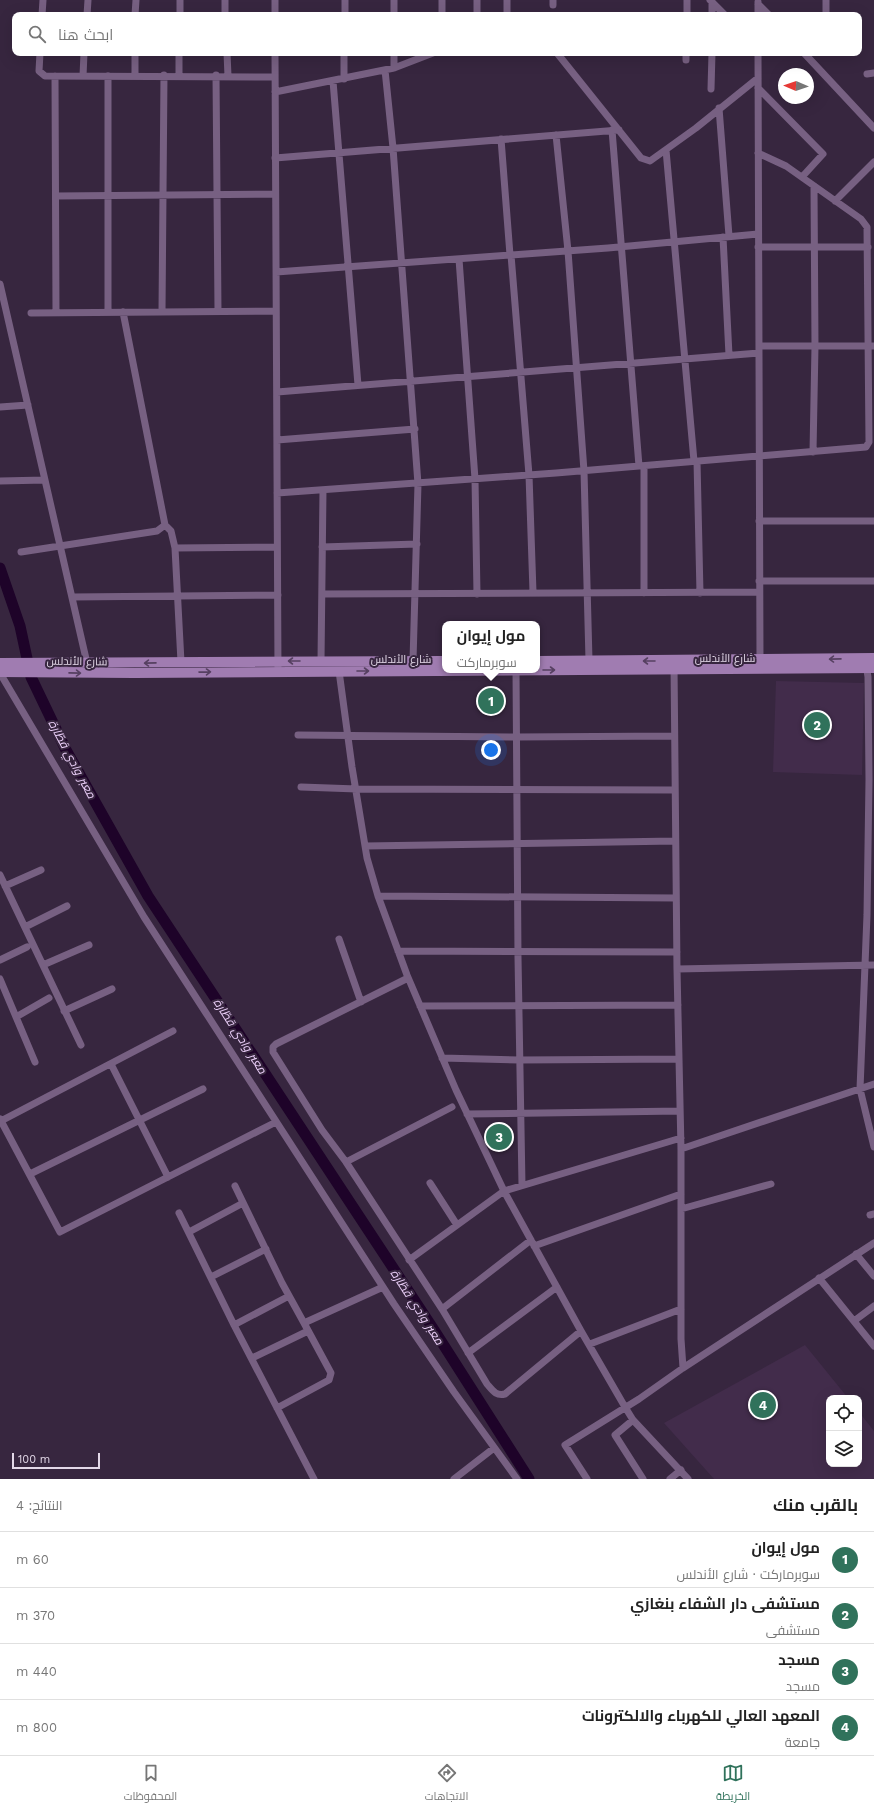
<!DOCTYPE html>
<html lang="ar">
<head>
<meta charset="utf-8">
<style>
	:root { --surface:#fff; --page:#f2f2f2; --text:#222; --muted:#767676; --line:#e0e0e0; --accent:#30725b }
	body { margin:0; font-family:"Work Sans",Cairo,sans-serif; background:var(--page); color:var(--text); direction:rtl }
	.controls { position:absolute; right:12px; bottom:12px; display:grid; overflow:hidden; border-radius:8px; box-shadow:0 4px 16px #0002 }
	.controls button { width:36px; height:36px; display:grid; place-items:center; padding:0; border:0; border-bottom:1px solid var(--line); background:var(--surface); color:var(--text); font:20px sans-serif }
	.compass { position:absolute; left:778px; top:68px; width:36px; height:36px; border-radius:50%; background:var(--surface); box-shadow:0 4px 16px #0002; rotate:272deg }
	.scale { position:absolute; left:12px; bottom:10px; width:88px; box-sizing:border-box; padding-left:4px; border:2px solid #e3d8e8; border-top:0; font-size:11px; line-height:14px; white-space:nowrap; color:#e3d8e8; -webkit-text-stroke:3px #37263f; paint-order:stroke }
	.you { position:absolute; left:491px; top:750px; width:14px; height:14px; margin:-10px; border:3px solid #fff; border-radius:50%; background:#1a73e8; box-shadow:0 0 0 6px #1a73e833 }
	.badge { display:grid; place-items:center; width:26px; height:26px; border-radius:50%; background:var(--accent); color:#fff; font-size:13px; font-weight:700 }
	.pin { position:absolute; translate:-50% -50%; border:2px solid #fff; box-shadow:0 1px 4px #0006 }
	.popup { position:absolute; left:442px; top:621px; width:98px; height:52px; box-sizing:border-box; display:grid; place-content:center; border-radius:8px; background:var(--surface); filter:drop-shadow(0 1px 3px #0005); font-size:13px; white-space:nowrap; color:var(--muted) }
	.popup b { font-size:15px; color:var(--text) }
	.popup::after { content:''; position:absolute; left:50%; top:100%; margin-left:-8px; border:8px solid transparent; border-top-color:var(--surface) }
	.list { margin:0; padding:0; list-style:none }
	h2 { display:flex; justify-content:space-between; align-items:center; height:52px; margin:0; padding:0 16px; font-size:17px }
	h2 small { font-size:13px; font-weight:400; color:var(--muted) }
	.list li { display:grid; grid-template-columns:26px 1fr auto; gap:12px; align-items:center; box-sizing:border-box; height:56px; padding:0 16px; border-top:1px solid var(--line) }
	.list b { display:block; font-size:15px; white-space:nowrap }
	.list p { margin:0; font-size:13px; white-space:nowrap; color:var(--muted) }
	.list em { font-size:13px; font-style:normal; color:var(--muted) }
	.icon { flex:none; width:22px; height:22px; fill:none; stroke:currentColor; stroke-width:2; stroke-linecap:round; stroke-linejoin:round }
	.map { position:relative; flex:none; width:874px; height:1479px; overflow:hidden; direction:ltr }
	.search { position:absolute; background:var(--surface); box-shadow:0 4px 16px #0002; left:12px; right:12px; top:12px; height:44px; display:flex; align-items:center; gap:10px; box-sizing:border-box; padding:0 14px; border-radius:8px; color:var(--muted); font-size:15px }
	.sheet { height:276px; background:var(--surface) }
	nav { display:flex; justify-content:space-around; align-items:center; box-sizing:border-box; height:56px; border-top:1px solid var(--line); background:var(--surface); font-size:11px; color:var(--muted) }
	nav a { display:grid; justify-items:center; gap:2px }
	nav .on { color:var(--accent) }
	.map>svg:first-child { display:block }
	.built { fill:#422c4b }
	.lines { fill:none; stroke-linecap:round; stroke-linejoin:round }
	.river { stroke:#1e0329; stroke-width:11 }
	.street { stroke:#776082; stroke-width:7 }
	.secondary { stroke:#a07cb1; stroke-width:10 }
	.oneway { stroke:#564061 }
	.labels { text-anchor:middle; stroke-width:4; stroke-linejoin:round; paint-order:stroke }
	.street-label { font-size:11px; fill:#e3d8e8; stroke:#37263f }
	.water-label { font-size:12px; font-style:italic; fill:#edd1fb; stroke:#37263f }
</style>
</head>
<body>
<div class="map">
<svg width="874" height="1479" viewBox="0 0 874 1479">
	<rect width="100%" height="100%" fill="#37263f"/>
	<path class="built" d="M776 681 864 683 862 775 773 772Z
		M805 1345 848 1398H829V1464H859V1412L874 1431V1479H714L664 1423Z"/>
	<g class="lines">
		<path class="river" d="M0 568 20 626 31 677 66 750 148 896 434 1330 529 1479"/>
		<path class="street" d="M225 0V15
			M394 0V15
			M442 0V15
			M477 0V15
			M507 0V15
			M553 0V5
			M710 0 725 15
			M826 0V15
			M758 2V15
			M758 4 769 15
			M42 15 43 0
			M87 15 88 0
			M135 15 136 0
			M180 15V0
			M275 15V0
			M345 15V0
			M687 15V0
			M712 15V0
			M40 53 39 71 45 76 274 77
			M227 53 228 76
			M275 53 278 671
			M394 53V68
			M557 53 641 158 650 161 696 128 758 78
			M758 53 760 660
			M804 53 874 128
			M686 60V53
			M385 70 393 148 418 484 413 661
			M867 74 874 73
			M179 75V53
			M216 75 218 311
			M55 76 56 313
			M83 76 84 53
			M108 76V312
			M135 76V53
			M344 79V53
			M333 81 358 385
			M758 88 823 154 802 177
			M711 89 712 53
			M275 92 394 68 433 53
			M719 108 729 236
			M612 130 639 466
			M556 135 568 251 584 471 589 660
			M501 139 510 255
			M666 150 694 461
			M275 158 619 130
			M56 196 275 194
			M835 201 874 162
			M723 237 729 355
			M758 247H868
			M511 255 529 475 533 592
			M459 259 475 479 477 594
			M276 272 608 248 758 234
			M0 284 87 663
			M162 312 164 75
			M31 313 276 311
			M759 346H874
			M277 392 759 353
			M0 407 28 405
			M277 440 415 429
			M813 452 815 346 814 186
			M697 461 700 593
			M0 481 45 480
			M277 493 556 473 866 447 869 442 867 227 861 219 786 166 758 153
			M759 521H874
			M165 525 171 531 175 548 181 662
			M322 547 417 544
			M175 548 277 547
			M21 552 157 531 165 525 123 312
			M759 581H874
			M644 593V466
			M322 594 759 592
			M72 597 278 595
			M321 661 323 490
			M866 664 868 677 869 780 867 915 860 1089 874 1147
			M674 665 677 969 681 1149V1339L683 1368
			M516 670 518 957 522 1185
			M339 671 352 767 367 858 378 896 407 975 456 1090 504 1191 581 1331 625 1407 633 1420 688 1479
			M0 673 144 917 206 1013 394 1304 454 1392 517 1479
			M298 735 516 737 674 736
			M301 787 357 789 675 790
			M365 846 675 841
			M0 875 81 1045
			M5 886 41 870
			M378 896 676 898
			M25 927 67 906
			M339 939 361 1002
			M398 951 677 952
			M0 960 27 947
			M43 965 89 945
			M677 969 874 965
			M408 978 276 1044 273 1047V1052L322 1130 346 1162 442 1309 487 1384C493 1391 496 1396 505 1394L581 1331
			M0 979 35 1062
			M420 1006 678 1005
			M64 1011 112 989
			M16 1017 49 998
			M442 1058 519 1060 679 1059
			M111 1064 168 1177
			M467 1114 680 1111
			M0 1119 60 1232 276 1122
			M1 1121 173 1031
			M681 1149 874 1084
			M346 1162 452 1107
			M30 1174 203 1089
			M430 1183 457 1225
			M235 1186 282 1283 304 1323 383 1287
			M681 1209 771 1184
			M179 1213 234 1325 314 1479
			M870 1215 874 1214
			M189 1232 243 1203
			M534 1246 681 1194
			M856 1254 874 1276
			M409 1260 504 1191 681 1138
			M211 1277 266 1249
			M819 1278 874 1346
			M442 1309 531 1240
			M854 1321 874 1306
			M234 1325 289 1296
			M590 1344 681 1309
			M468 1353 557 1287
			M252 1358 308 1331
			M277 1408 329 1380 331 1373 304 1323
			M633 1420 615 1435 643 1479
			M454 1479 494 1448
			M587 1479 565 1445 639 1399 683 1368 874 1243
			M670 1479 681 1470"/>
		<path class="secondary" d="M537 661 874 658
			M0 663 445 661
			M0 672 134 673 874 668"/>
	</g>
	<defs><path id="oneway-shaft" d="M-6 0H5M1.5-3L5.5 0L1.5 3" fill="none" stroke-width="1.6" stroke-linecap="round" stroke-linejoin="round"/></defs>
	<g class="oneway">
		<use href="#oneway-shaft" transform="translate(835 659) rotate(179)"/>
		<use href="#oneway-shaft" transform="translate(294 661) rotate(180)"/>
		<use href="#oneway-shaft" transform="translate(649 661) rotate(-180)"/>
		<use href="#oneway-shaft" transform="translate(150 663) rotate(179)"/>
		<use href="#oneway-shaft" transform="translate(549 670)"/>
		<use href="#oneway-shaft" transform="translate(363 671)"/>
		<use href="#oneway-shaft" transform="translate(205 672) rotate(-1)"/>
		<use href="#oneway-shaft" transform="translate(75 673) rotate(1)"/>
	</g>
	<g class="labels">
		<g class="street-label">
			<text x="725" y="662">شارع الأندلس</text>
			<text x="401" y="663">شارع الأندلس</text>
			<text transform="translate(77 661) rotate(1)" y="4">شارع الأندلس</text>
		</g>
		<g class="water-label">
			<text transform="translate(72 759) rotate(62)" y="4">معبر وادي قطّارة</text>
			<text transform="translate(240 1036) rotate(57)" y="4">معبر وادي قطّارة</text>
			<text transform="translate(417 1307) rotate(57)" y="4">معبر وادي قطّارة</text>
		</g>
	</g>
</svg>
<div class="controls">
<button><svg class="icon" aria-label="locate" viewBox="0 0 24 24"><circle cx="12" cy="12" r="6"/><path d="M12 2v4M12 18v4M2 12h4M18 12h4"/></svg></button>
<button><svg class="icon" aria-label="layers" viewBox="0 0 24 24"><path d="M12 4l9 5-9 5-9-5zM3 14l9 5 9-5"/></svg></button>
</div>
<svg class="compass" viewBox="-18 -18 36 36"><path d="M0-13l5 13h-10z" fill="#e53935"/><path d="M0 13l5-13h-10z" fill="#767676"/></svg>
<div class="scale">100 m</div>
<div class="you"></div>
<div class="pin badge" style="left:491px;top:701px">1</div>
<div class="popup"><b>مول إيوان</b>سوبرماركت</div>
<div class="pin badge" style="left:817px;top:725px">2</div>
<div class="pin badge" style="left:499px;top:1137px">3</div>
<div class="pin badge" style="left:763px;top:1405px">4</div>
<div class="search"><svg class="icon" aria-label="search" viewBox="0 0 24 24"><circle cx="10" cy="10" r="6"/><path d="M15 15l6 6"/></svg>ابحث هنا</div>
</div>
<section class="sheet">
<h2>بالقرب منك<small>النتائج: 4</small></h2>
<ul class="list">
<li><span class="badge">1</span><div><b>مول إيوان</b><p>سوبرماركت · شارع الأندلس</p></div><em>60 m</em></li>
<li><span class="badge">2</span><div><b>مستشفى دار الشفاء بنغازي</b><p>مستشفى</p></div><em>370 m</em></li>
<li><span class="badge">3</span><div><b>مسجد</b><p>مسجد</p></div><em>440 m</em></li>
<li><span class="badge">4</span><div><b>المعهد العالي للكهرباء والالكترونات</b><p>جامعة</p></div><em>800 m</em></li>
</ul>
</section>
<nav>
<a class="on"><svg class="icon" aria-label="map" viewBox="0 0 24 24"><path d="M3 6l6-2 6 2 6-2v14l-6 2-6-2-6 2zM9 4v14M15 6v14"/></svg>الخريطة</a>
<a><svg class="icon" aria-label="directions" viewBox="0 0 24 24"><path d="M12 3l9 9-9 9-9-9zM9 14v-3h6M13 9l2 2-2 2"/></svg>الاتجاهات</a>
<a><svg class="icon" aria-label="saved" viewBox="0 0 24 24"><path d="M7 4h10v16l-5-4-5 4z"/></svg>المحفوظات</a>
</nav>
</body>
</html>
